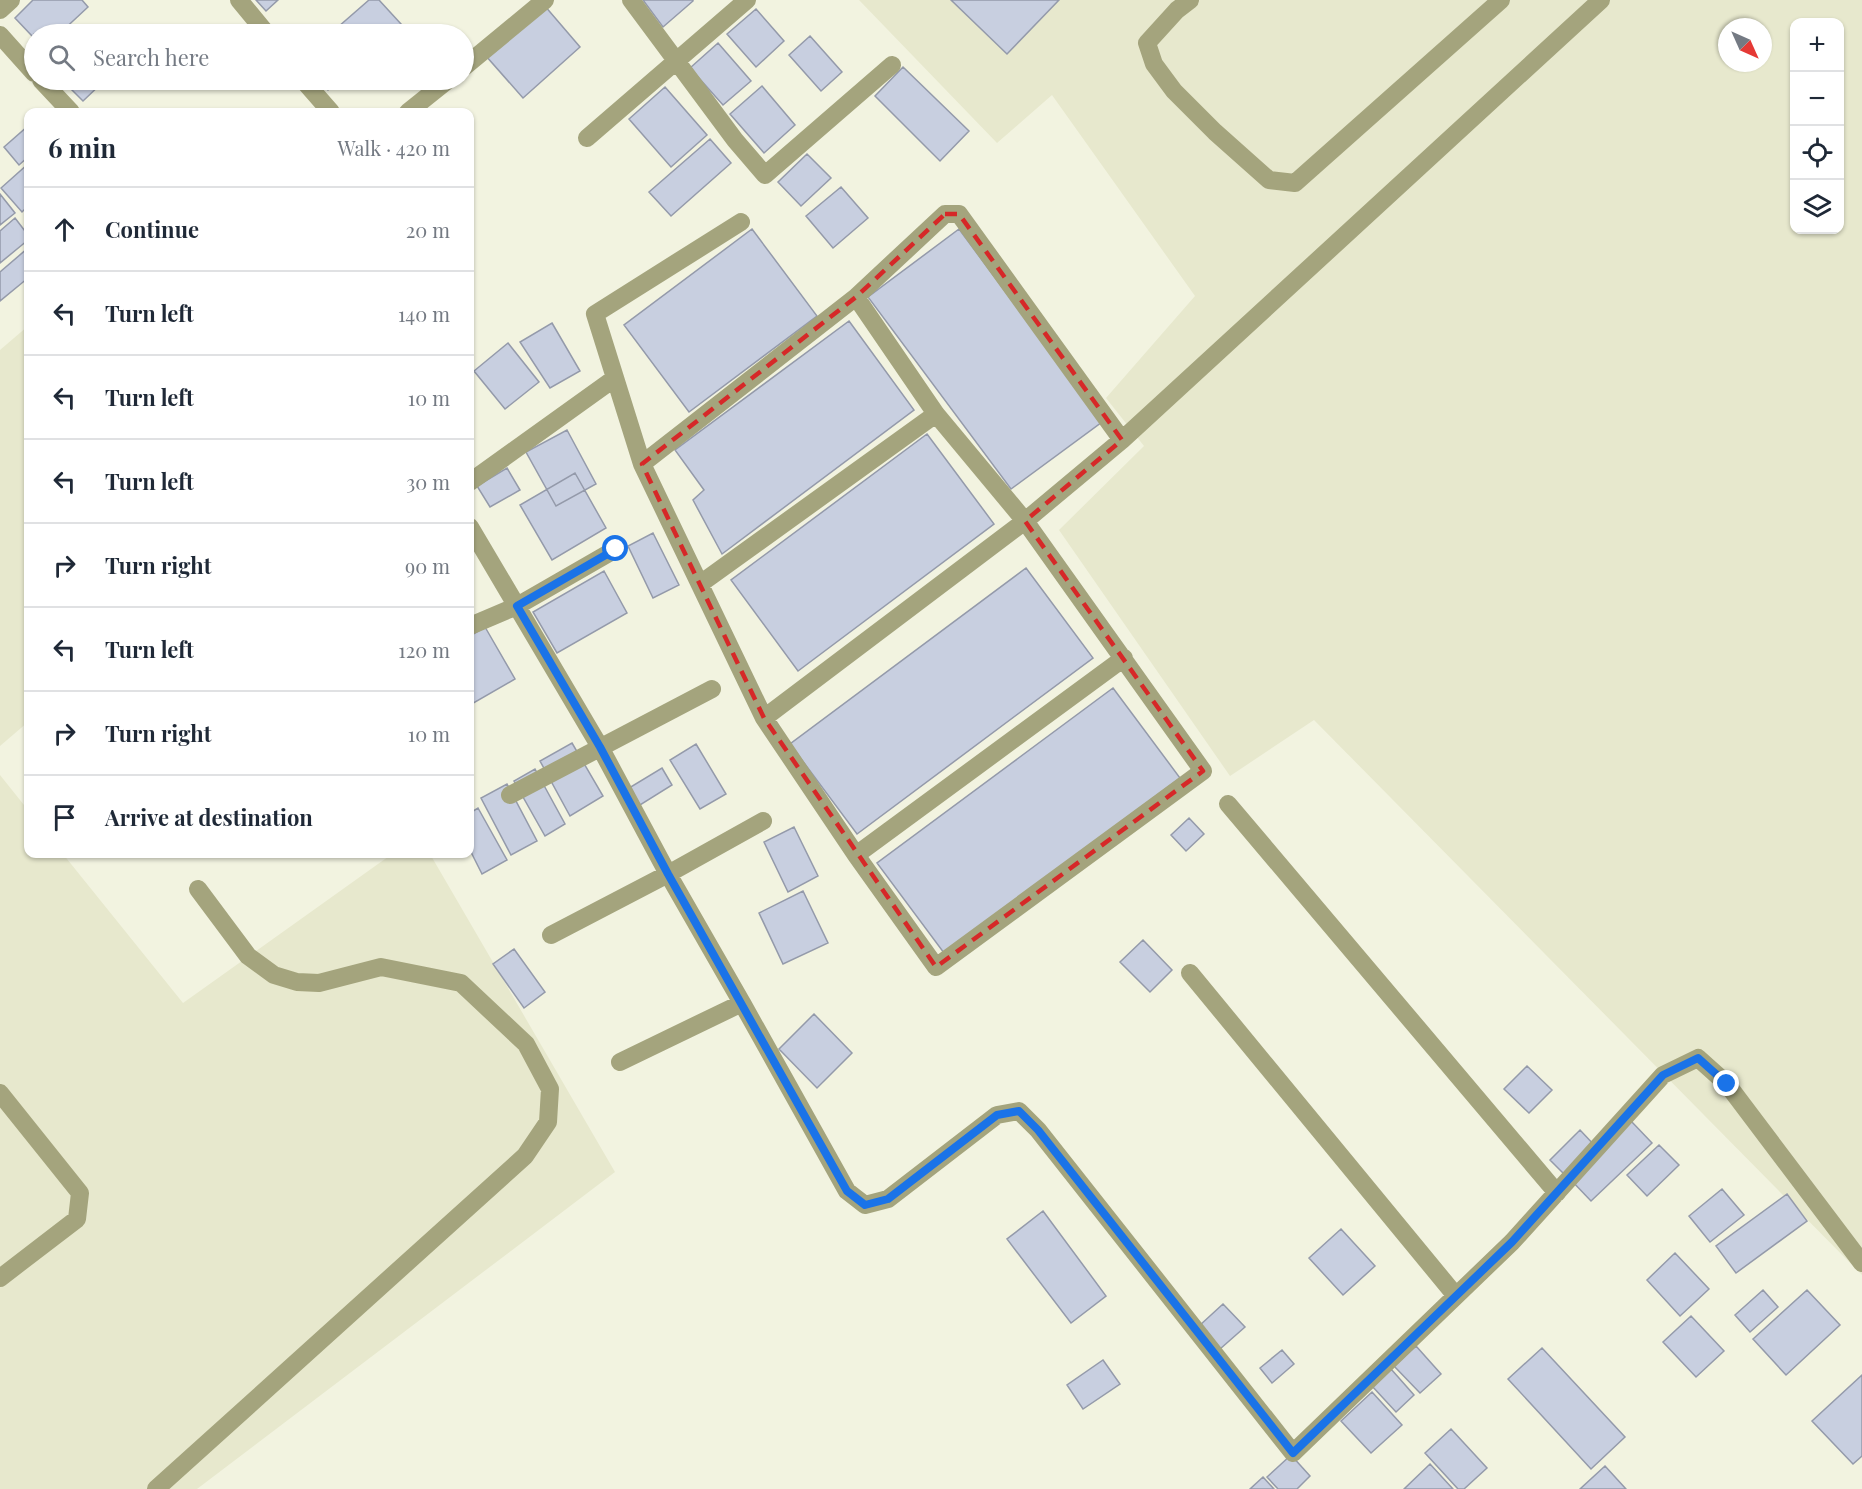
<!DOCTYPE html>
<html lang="en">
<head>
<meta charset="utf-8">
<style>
	:root { --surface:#fff; --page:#f2f2f3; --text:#1f2937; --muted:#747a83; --line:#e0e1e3 }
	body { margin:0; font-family:"Playfair Display",serif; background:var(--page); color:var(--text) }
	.controls { position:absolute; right:18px; top:18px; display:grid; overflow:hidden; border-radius:12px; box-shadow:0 2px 4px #0004 }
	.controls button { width:54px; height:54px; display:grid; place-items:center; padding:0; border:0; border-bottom:2px solid var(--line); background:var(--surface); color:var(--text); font:30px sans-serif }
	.compass { position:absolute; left:1718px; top:18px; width:54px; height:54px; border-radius:50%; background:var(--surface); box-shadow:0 2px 4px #0004; rotate:135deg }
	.stop { position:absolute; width:18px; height:18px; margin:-14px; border:4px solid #1a73e8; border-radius:50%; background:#fff }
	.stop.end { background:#1a73e8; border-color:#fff; box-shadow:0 2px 6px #0008 }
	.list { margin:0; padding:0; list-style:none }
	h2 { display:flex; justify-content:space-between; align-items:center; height:78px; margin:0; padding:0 24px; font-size:26px }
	h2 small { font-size:20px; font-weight:400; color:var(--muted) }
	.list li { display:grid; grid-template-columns:39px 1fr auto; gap:18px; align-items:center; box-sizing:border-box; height:84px; padding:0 24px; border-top:2px solid var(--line) }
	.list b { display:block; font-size:22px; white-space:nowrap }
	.list em { font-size:20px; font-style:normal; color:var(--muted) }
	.icon { flex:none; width:33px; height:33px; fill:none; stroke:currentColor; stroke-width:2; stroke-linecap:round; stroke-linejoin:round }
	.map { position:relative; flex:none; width:1862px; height:1489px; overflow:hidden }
	.search { position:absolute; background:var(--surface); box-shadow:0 2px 4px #0004; left:24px; top:24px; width:450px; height:66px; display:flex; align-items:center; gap:15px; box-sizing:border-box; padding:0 21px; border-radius:33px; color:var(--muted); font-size:22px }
	.panel { position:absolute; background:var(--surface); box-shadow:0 2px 4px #0004; left:24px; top:108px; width:450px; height:750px; border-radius:12px }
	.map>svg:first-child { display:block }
	.built { fill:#e7e8cd; fill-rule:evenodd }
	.building { fill:#c8cfe0; stroke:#949aaa; stroke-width:1.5 }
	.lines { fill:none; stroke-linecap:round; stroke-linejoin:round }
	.minor { stroke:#a4a47d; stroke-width:18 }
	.route { stroke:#1a73e8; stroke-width:8 }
	.marked { fill:none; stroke:#d62828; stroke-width:4.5; stroke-dasharray:12 8; stroke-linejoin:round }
</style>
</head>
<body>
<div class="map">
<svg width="1862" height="1489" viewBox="0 0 1862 1489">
	<rect width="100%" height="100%" fill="#f2f3e0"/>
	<path class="built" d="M859 0H1862V1275L1314 720 1230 776 1059 530 1144 446 1106 398 1195 296 1052 95 997 143ZM1794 22H1840V230H1794ZM1727 27H1763V63H1727Z
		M28 326V722L0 746V350Z
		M0 775 28 810V854H63L183 1003 392 854H430L615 1172 197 1489H0Z"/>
	<path class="building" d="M33 0H82L88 7 59 34H34V38L15 18Z
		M256 0H278L266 11Z
		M369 0H379L401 24 390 34H330Z
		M643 0H693V1L663 27Z
		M951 0H1059L1007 54Z
		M544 5 580 47 523 98 486 56Z
		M756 9 784 41 756 67 727 34Z
		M810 36 842 72 821 91 789 55Z
		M718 43 751 81 723 105 690 68Z
		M903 67 969 131 940 161 875 96Z
		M62 80H105L83 101Z
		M319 80H339L328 90Z
		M762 86 795 125 764 153 730 114Z
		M665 87 707 135 671 167 629 119Z
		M28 126V157L19 165 4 147Z
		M710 139 731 163 671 216 649 192Z
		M807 154 831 178 801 206 778 182Z
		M28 164V206L22 212 1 188Z
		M841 187 868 218 833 248 806 216Z
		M0 194 15 213 0 225Z
		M15 218 28 235V240L0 263V231Z
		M752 229 817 316 689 412 624 325Z
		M959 229 1102 422 1011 489 868 297Z
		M28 248V278L0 301V272Z
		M849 321 914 410 722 554 693 500 704 490 675 450Z
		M552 323 580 371 550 388 520 342Z
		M508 343 539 382 505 409 474 371Z
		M567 430 596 484 556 506 526 452Z
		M927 434 994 524 798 671 731 580Z
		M507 468 520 490 490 507 477 486Z
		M575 473 606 528 552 560 520 505Z
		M653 533 679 585 653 598 628 546Z
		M1026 568 1093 658 857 834 790 744Z
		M604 571 627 613 557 653 533 612Z
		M485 627 515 679 470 705V636Z
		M1113 688 1180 778 944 953 877 863Z
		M572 743 603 796 570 816 540 761Z
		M696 744 726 794 700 809 670 760Z
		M662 768 672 785 640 805 629 788Z
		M535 769 565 824 545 836 514 781Z
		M507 784 537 841 511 855 481 798Z
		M478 808 507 860 482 874 470 850V813Z
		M1189 818 1204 834 1186 851 1171 835Z
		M794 827 818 876 788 892 764 842Z
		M803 891 828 943 783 964 759 913Z
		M1143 940 1172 970 1150 992 1120 962Z
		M514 949 545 992 524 1008 493 964Z
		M814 1014 852 1053 817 1088 779 1049Z
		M1527 1066 1552 1090 1529 1113 1504 1089Z
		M1631 1121 1652 1143 1591 1201 1570 1179Z
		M1580 1130 1597 1148 1567 1177 1550 1160Z
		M1659 1145 1679 1165 1647 1196 1627 1175Z
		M1722 1189 1744 1215 1710 1242 1689 1216Z
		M1787 1194 1807 1221 1736 1273 1716 1246Z
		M1043 1211 1106 1296 1071 1323 1007 1239Z
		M1341 1229 1375 1266 1343 1295 1309 1258Z
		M1675 1253 1709 1289 1680 1316 1647 1280Z
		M1763 1290 1778 1307 1750 1332 1735 1315Z
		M1807 1290 1840 1325 1786 1375 1753 1339Z
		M1223 1304 1245 1327 1220 1349 1199 1326Z
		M1691 1316 1724 1351 1696 1377 1663 1342Z
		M1416 1346 1441 1374 1420 1393 1394 1366Z
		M1542 1348 1625 1437 1591 1469 1508 1379Z
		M1282 1350 1294 1364 1272 1383 1260 1368Z
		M1103 1360 1120 1384 1083 1409 1067 1385Z
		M1391 1369 1414 1395 1396 1412 1372 1386Z
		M1862 1375V1456L1853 1464 1812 1421Z
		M1372 1392 1402 1425 1371 1453 1341 1421Z
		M1451 1429 1487 1468 1464 1489H1458L1425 1453Z
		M1291 1455 1310 1476 1297 1489H1278L1267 1477Z
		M1430 1464 1453 1489H1404Z
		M1605 1466 1626 1489H1580Z
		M1263 1477 1274 1489H1250Z"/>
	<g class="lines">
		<path class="minor" d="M239 0 267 34
			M631 0 735 140 765 175 892 65
			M1190 0 1177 10 1147 43 1154 64 1174 91 1215 132 1269 180 1295 183 1501 0
			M0 10 11 0
			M0 35 34 73
			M464 67 545 0
			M41 80 71 112
			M303 80 331 112
			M408 112 448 80
			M587 138 747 0
			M741 222 595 314 642 464 764 718 856 855 936 967 1203 771 1025 521 936 414 856 297
			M642 464 856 297 945 214H959L1122 440
			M470 482 615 378
			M470 527 600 747 668 874 742 1003
			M700 584 936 414
			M470 626 517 606 616 549
			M764 718 1025 521 1122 440 1601 0
			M510 795 712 689
			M1228 804 1557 1193
			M856 855 1124 658
			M551 935 668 874 763 821
			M1190 973 1456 1296
			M620 1062 742 1003 847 1191 865 1205 888 1199 997 1115 1019 1111 1038 1130 1293 1453 1512 1242 1663 1075 1698 1058 1727 1084 1862 1263
			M0 1093 80 1193 77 1219 0 1278
			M156 1489 525 1156 548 1122 550 1089 526 1044 461 983 381 967 319 983 297 982 274 975 248 956 198 889"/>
	</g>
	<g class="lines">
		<path class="route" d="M616 549 517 606 600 747 668 874 847 1191 865 1205 888 1199 997 1115 1019 1111 1038 1130 1293 1453 1512 1242 1663 1075 1698 1058 1727 1084"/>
	</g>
	<path class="marked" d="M945 214H959L1122 440 1025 521 1203 771 936 967 764 718 642 464 856 297Z"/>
</svg>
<div class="controls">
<button>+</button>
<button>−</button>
<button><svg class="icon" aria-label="locate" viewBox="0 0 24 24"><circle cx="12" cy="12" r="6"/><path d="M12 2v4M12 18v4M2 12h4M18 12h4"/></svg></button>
<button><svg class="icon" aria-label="layers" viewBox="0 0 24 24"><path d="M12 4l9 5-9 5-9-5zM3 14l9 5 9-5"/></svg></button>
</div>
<svg class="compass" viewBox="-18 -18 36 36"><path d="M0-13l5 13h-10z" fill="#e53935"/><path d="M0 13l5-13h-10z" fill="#747a83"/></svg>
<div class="stop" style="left:616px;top:549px"></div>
<div class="stop end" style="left:1727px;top:1084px"></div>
<div class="search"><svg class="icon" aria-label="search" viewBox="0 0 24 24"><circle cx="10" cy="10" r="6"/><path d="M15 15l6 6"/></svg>Search here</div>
<section class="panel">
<h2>6 min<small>Walk · 420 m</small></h2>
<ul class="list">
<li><svg class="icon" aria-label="ahead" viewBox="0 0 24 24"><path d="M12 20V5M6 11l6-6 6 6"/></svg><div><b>Continue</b></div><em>20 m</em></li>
<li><svg class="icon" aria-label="left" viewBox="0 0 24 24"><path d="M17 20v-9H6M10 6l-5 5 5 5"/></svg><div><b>Turn left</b></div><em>140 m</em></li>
<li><svg class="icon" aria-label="left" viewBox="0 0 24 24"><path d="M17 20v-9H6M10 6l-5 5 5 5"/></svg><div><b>Turn left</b></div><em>10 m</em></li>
<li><svg class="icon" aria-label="left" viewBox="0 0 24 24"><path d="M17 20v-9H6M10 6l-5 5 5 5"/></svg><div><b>Turn left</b></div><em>30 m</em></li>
<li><svg class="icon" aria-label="right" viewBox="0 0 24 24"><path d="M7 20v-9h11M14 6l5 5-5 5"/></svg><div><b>Turn right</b></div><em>90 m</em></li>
<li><svg class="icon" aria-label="left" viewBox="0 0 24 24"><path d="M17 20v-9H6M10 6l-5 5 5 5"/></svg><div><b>Turn left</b></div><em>120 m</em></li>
<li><svg class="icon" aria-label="right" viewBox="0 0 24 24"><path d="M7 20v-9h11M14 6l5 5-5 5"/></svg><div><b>Turn right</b></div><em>10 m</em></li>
<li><svg class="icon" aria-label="arrive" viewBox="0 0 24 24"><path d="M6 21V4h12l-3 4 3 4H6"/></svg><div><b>Arrive at destination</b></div></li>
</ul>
</section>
</div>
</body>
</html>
